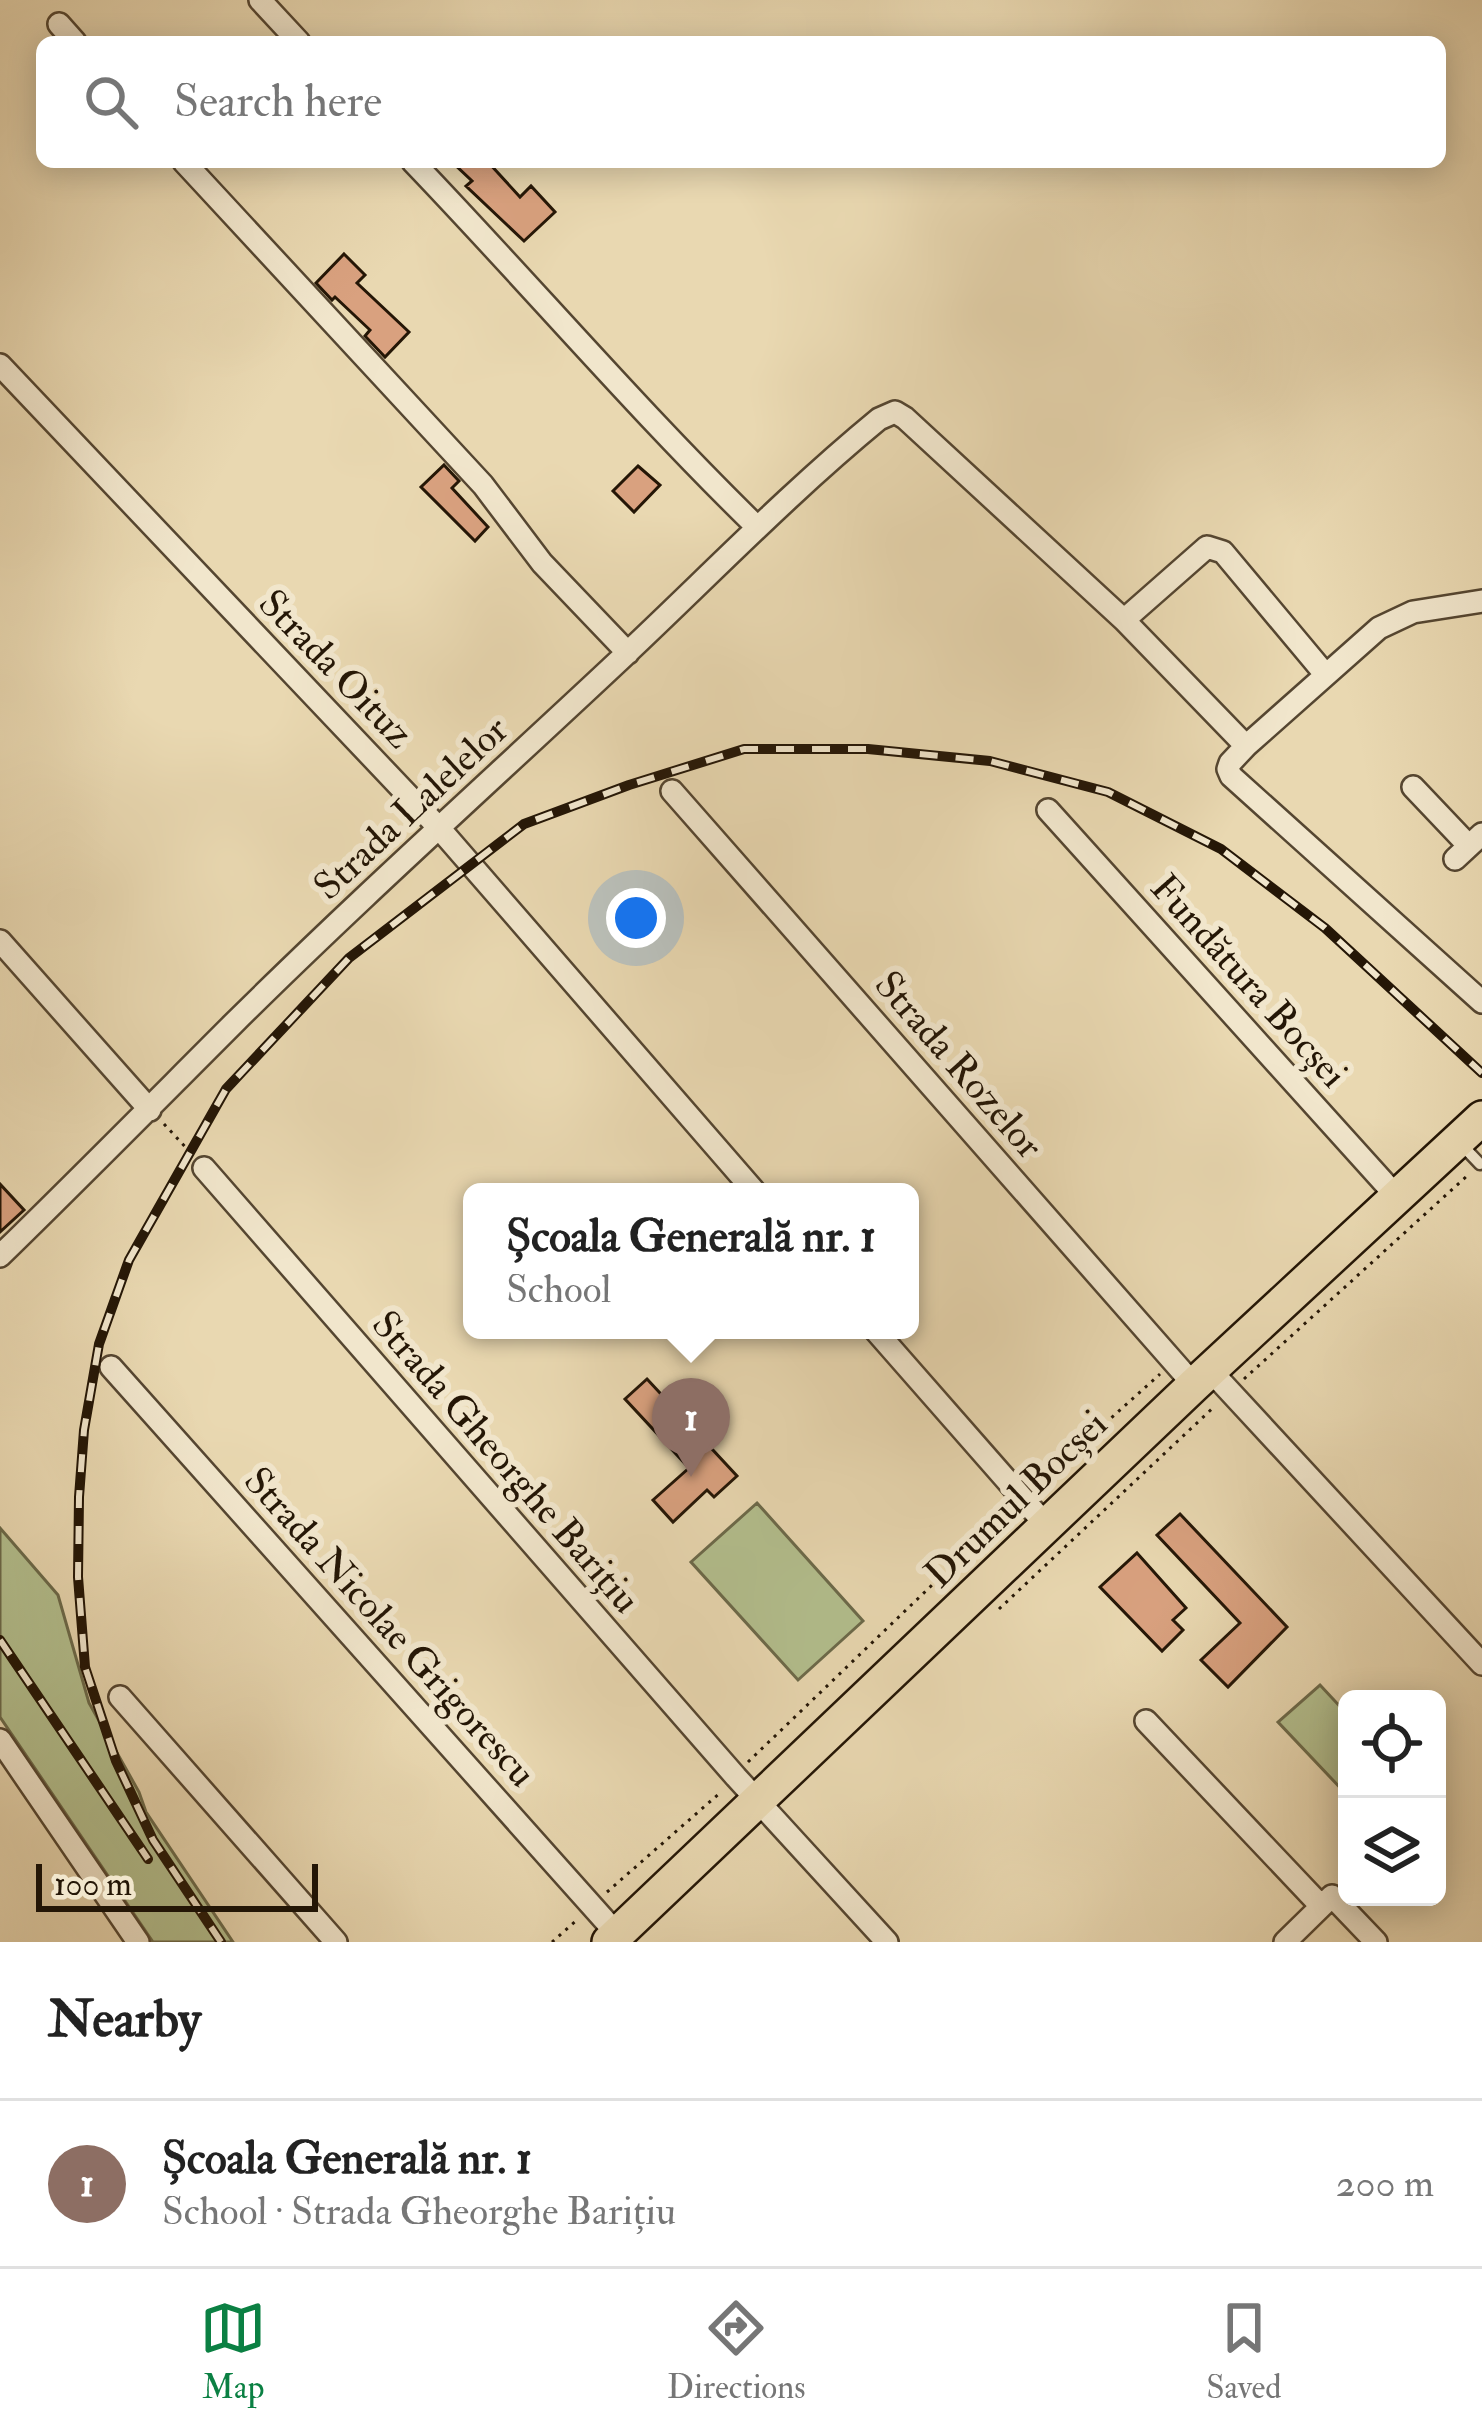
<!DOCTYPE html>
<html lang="en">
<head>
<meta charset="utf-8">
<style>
	:root { --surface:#fff; --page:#f2f2f2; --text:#222; --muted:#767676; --line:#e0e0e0; --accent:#0b8043 }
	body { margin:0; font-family:"IM FELL Double Pica",serif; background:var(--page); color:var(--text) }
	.controls { position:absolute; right:36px; bottom:36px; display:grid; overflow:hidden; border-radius:18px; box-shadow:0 6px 30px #0003 }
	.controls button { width:108px; height:108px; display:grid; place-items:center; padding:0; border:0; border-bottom:3px solid var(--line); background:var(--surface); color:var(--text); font:60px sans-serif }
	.scale { position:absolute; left:36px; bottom:30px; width:282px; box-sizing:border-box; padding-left:12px; border:6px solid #241606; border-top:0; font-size:33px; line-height:42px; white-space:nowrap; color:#241606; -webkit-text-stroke:9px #f1e6cc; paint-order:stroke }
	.you { position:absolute; left:636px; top:918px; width:42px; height:42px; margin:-30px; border:9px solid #fff; border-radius:50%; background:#1a73e8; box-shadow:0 0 0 18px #1a73e833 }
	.badge { display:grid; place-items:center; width:78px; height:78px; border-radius:50%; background:var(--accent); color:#fff; font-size:39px; font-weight:700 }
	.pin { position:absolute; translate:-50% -99px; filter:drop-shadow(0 3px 6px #0008) }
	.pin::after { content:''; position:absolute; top:63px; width:42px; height:36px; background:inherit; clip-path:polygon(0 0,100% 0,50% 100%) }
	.popup { position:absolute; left:463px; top:1183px; width:456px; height:156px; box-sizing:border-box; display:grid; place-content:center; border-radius:18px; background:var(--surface); filter:drop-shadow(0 3px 9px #0005); font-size:39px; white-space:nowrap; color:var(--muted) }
	.popup b { font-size:45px; color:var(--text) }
	.popup::after { content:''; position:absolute; left:50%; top:100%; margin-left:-24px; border:24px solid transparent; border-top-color:var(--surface) }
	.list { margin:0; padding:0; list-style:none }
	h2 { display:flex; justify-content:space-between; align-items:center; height:156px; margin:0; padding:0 48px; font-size:51px }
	h2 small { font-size:39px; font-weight:400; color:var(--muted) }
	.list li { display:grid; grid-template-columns:78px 1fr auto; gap:36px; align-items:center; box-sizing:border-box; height:168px; padding:0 48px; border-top:3px solid var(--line) }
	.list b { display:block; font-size:45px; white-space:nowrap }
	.list p { margin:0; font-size:39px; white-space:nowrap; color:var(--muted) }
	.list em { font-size:39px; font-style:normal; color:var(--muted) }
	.icon { flex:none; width:66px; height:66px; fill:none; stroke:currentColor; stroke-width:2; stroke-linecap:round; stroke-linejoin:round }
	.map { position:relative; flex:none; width:1482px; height:1942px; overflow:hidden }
	.search { position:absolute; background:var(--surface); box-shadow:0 6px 30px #0003; left:36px; right:36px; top:36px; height:132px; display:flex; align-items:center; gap:30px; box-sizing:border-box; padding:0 42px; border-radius:18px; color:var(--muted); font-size:45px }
	.sheet { height:324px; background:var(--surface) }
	nav { display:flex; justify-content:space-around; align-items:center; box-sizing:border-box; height:168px; border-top:3px solid var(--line); background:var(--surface); font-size:33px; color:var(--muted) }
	nav a { display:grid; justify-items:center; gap:6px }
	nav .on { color:var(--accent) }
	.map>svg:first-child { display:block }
	.green { fill:#b3bf8e; stroke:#6c6a4a; stroke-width:3 }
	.building { fill:#d9a17f; stroke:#241606; stroke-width:3 }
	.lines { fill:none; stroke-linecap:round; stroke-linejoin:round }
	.lane-casing { stroke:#554631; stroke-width:15 }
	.street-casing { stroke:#554631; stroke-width:26 }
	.primary-casing { stroke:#241606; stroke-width:38 }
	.path { stroke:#241606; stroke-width:3; stroke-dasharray:3 6; stroke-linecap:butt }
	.lane { stroke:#f1e6cc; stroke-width:10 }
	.street { stroke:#f1e6cc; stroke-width:21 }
	.primary { stroke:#e9d8b1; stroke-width:33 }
	.rail-casing { stroke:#241606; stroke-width:10 }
	.rail { stroke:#f1e6cc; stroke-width:6; stroke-dasharray:18; stroke-linecap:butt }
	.labels { text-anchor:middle; stroke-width:12; stroke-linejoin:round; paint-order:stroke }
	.street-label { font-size:39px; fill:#241606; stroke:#f1e6cc }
</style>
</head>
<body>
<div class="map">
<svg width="1482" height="1942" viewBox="0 0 1482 1942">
	<rect width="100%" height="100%" fill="#e9d8b1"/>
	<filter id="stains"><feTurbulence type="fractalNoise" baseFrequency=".00167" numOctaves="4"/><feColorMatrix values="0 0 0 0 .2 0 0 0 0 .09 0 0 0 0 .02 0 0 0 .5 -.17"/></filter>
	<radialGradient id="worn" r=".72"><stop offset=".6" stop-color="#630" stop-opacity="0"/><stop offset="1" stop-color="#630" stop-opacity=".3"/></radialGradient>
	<path class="green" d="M757 1503 863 1621 798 1680 691 1562Z
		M0 1528 58 1595 89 1703 139 1792 146 1812 233 1942H153L0 1717Z
		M1320 1685 1347 1714V1795L1278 1722Z"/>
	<path class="building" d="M452 162H488L520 197 531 186 555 212 524 241 466 186 472 181Z
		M344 254 365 275 357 283 409 332 385 357 365 336 370 330 335 297 332 300 316 283Z
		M444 465 459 481 452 488 488 527 475 541 421 487Z
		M638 466 660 485 634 512 613 491Z
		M0 1184 24 1210 0 1232Z
		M647 1379 737 1476 714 1497 707 1490 673 1522 653 1500 689 1468 625 1399Z
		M1180 1514 1287 1627 1228 1687 1201 1660 1240 1623 1157 1535Z
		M1137 1553 1186 1608 1173 1620 1183 1630 1162 1651 1100 1587Z"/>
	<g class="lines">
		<g class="lane-casing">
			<path id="lane" d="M1460 1143 1480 1164"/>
		</g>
		<g class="street-casing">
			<path id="street" d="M260 0 299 42
				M59 24 75 42
				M184 162 483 485 542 563 628 653
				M413 162C529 283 637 410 757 527
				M0 365 439 828 755 1192
				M1482 601 1413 612 1379 628 1246 746 1230 763 1228 769 1231 776 1482 1002
				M1124 620 1207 547 1223 552 1325 674
				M1413 787 1469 846
				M672 791 1194 1385
				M1048 810 1398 1198
				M1455 859 1482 834
				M0 941 150 1110
				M204 1168 736 1777 887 1942
				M0 1256C78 1180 155 1102 233 1024 360 898 494 778 625 655 709 576 789 493 879 419L895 412 905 418 1124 620 1246 746
				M875 1330 1046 1525
				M111 1367 617 1934
				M1210 1370 1482 1664
				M120 1697 336 1942
				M1146 1721 1321 1906
				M0 1740 138 1942
				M1285 1942 1332 1896 1376 1942"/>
		</g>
		<g class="primary-casing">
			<path id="primary" d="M609 1942 1194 1385 1482 1118"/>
		</g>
		<path class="path" d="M164 1124 190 1152
			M1244 1379 1468 1175
			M1038 1484 1160 1374
			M999 1609 1215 1406
			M748 1762 1009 1511
			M607 1892 721 1792
			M552 1942 578 1919"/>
		<use href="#lane" class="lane"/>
		<use href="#street" class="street"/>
		<use href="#primary" class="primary"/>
		<g class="rail-casing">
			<path id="rail" d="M0 1640 148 1859
				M221 1942 153 1840 116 1761 85 1667 78 1577 79 1497 84 1430 99 1344 129 1260 226 1089 349 958 524 824 629 785 744 749H868L990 761 1108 792 1221 849 1325 928 1482 1073"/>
		</g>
		<use href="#rail" class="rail"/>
	</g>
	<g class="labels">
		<g class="street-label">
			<text transform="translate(337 668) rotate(46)" y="14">Strada Oituz</text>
			<text transform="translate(410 807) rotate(-43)" y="14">Strada Lalelelor</text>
			<text transform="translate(1250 980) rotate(48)" y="14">Fundătura Bocșei</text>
			<text transform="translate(960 1064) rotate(49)" y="14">Strada Rozelor</text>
			<text transform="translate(507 1461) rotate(49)" y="14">Strada Gheorghe Barițiu</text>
			<text transform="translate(1015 1498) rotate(-44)" y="14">Drumul Bocșei</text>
			<text transform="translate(391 1626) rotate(48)" y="14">Strada Nicolae Grigorescu</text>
		</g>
	</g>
	<rect width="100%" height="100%" filter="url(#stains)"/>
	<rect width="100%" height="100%" fill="url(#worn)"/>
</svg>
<div class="controls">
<button><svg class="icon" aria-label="locate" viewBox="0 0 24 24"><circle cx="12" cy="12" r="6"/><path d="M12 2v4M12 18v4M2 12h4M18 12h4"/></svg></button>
<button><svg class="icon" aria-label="layers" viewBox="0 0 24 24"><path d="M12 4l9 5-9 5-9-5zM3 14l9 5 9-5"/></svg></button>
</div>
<div class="scale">100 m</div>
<div class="you"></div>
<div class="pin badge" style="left:691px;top:1477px;background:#8d6e63">1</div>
<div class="popup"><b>Școala Generală nr. 1</b>School</div>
<div class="search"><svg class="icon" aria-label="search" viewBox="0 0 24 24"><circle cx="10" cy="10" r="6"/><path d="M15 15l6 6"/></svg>Search here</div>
</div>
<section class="sheet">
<h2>Nearby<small></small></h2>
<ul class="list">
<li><span class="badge" style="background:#8d6e63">1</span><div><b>Școala Generală nr. 1</b><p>School · Strada Gheorghe Barițiu</p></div><em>200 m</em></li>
</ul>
</section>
<nav>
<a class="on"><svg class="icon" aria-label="map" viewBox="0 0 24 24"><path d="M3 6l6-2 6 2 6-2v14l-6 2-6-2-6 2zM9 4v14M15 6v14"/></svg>Map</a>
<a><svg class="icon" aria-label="directions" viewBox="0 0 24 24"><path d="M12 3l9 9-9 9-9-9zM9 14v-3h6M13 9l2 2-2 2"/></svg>Directions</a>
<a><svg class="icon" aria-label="saved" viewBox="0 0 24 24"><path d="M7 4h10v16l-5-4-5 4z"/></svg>Saved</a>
</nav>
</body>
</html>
